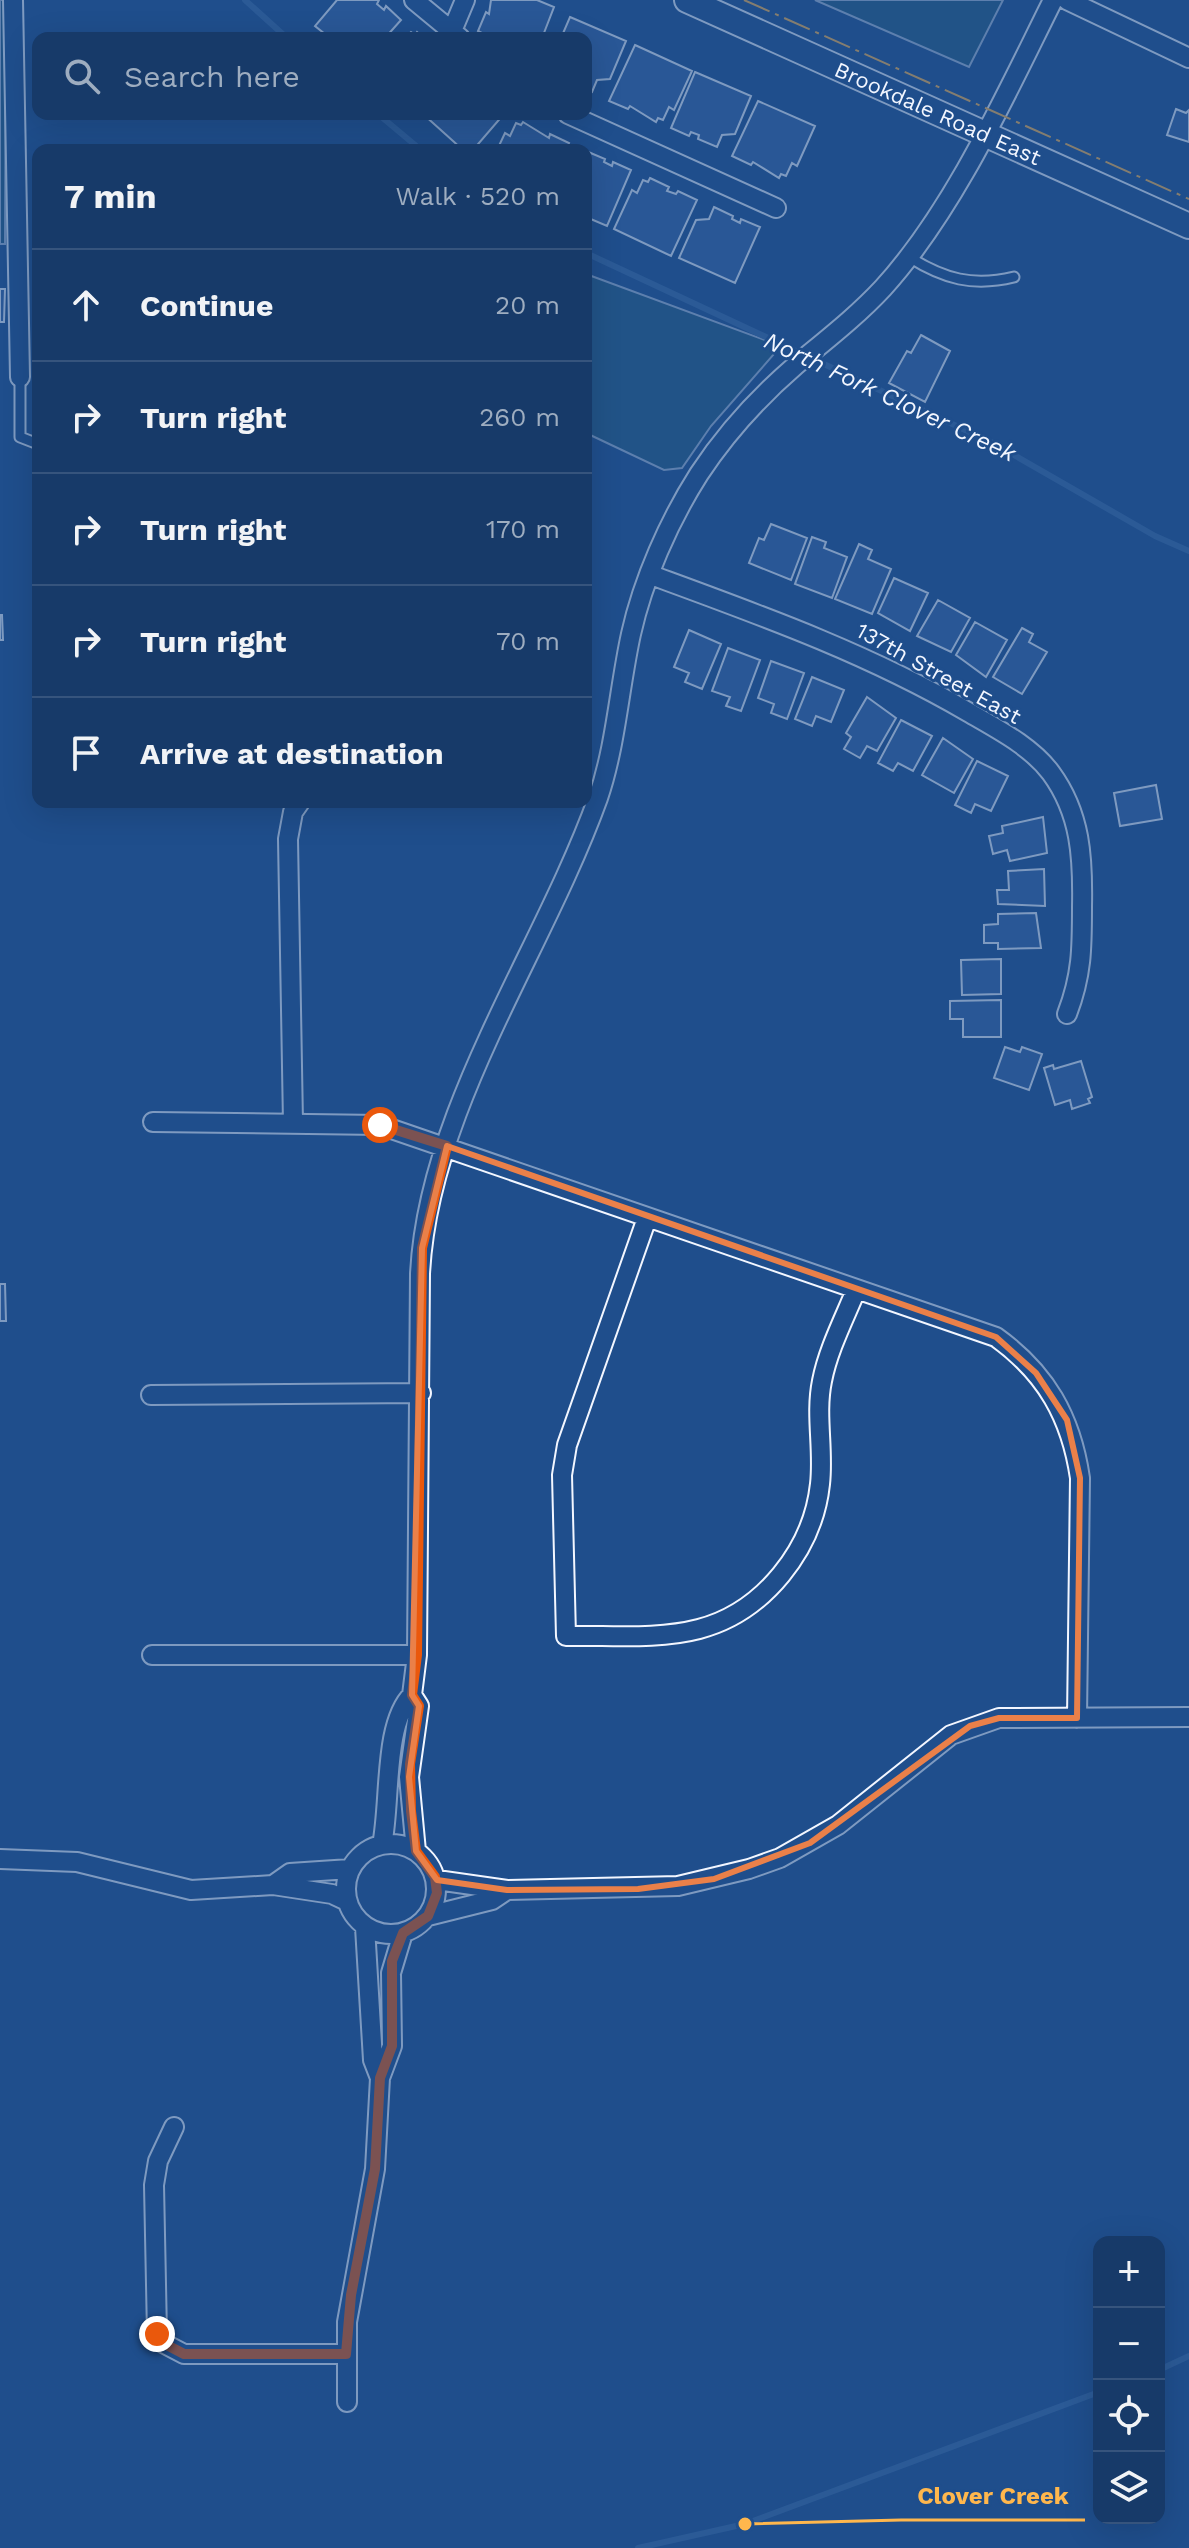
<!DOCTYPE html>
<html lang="en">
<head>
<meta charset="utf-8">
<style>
	:root { --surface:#173a69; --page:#20416f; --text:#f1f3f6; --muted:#9eadc0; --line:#36547d }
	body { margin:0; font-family:"Work Sans",sans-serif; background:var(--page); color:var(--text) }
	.controls { position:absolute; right:24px; bottom:24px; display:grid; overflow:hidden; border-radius:16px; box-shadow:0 8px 32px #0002 }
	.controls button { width:72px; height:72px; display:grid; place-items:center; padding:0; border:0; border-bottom:2px solid var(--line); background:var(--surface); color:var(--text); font:40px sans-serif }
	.stop { position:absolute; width:24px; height:24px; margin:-18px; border:6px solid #ea580c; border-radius:50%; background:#fff }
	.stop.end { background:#ea580c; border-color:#fff; box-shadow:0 2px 8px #0008 }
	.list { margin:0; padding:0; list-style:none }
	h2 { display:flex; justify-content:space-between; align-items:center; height:104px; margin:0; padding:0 32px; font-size:34px }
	h2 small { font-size:26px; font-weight:400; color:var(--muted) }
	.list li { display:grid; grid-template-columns:52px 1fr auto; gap:24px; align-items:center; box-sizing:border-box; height:112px; padding:0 32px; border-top:2px solid var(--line) }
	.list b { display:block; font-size:30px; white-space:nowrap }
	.list em { font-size:26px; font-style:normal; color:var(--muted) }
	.icon { flex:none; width:44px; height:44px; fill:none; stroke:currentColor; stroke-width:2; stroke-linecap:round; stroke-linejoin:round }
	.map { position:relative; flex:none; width:1189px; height:2548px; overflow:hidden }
	.search { position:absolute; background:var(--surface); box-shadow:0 8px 32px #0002; left:32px; top:32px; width:560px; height:88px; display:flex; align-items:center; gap:20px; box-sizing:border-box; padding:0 28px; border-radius:16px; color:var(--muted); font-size:30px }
	.panel { position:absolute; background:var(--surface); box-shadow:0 8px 32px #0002; left:32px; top:144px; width:560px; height:664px; border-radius:16px }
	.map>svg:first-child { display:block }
	.green { fill:#245a82; stroke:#a8bbd7; stroke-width:2 }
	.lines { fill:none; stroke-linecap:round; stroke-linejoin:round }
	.stream { stroke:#3b69a3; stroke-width:6 }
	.building { fill:#3563a3; stroke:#f2f6ff; stroke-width:2 }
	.lane-casing { stroke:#f2f6ff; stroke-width:13 }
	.street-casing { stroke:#f2f6ff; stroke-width:22 }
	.secondary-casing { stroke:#f2f6ff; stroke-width:28 }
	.lane { stroke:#1f4e8c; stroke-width:9 }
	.street { stroke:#1f4e8c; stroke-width:18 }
	.secondary { stroke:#1f4e8c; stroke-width:24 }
	.power { stroke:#ffb74d; stroke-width:2; stroke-dasharray:28 6 4 6; stroke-linecap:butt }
	.route { stroke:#ea580c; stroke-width:10 }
	.marked { fill:none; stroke:#ea8049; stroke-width:6; stroke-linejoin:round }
	.labels { text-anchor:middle; stroke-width:6; stroke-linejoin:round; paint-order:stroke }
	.street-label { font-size:22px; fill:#f2f6ff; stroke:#1f4e8c }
	.water-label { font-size:24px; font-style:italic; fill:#f2f6ff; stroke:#1f4e8c }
	.leader { fill:none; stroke:#ffb74d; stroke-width:3 }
	.callout-dot { fill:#ffb74d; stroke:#1f4e8c; stroke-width:3 }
	.callout-label { font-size:24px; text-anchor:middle; font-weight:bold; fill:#ffb74d; stroke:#1f4e8c; stroke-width:6; stroke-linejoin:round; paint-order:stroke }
</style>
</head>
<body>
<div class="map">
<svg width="1189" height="2548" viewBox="0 0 1189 2548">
	<rect width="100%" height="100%" fill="#1f4e8c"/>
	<path class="green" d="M0 0H6L5 244H0Z
		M815 0H1003L969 67Z
		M586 274 781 346 711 426 682 468 664 470 586 433Z"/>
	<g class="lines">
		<path class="stream" d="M245 0 287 38
			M378 114 421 150
			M586 253 993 443 1155 536 1189 551
			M1159 2370 1189 2356
			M638 2548 745 2524 1099 2392"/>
	</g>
	<path class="building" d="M337 0H379L377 4 384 10 386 6 401 20 385 38H330L315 26Z
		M491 0H537L554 7 542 38H480L482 33 478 31 486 12 489 14Z
		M570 17 626 41 610 79 597 80 592 92 586 90V38H561Z
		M411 32 415 35 417 32 424 38H405Z
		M635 45 692 71 674 110 669 107 663 120 658 118 656 122 630 106 628 109 609 101Z
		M695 72 751 96 735 134 722 135 717 147 698 139 699 135 691 132 689 136 671 128Z
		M758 101 815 126 797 166 792 163 786 176 781 174 779 178 753 162 751 165 732 156Z
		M1176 109 1186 113 1189 110V142L1167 135Z
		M423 114H504L473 150H463Z
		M523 122 549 138 550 134 569 143 566 150H497L505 133 510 136 516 123 521 125Z
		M586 151 605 159 604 162 612 166 613 162 631 170 607 226 586 217Z
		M650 178 669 187 667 191 676 194 678 191 697 200 671 256 614 229 632 190 637 193 643 180 648 182Z
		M714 207 733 216 732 219 740 223 741 219 760 227 735 283 679 258 696 220 709 219Z
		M0 289H5L4 322H0Z
		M921 335 950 351 925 402 889 383 907 351 911 353Z
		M35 474H38V513H34Z
		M771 524 807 538 791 580 749 563 759 538 764 540Z
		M812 537 826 542 824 548 847 557 832 598 795 584Z
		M859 544 872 550 868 559 891 569 872 614 835 599Z
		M894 578 928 593 910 631 878 613Z
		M938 600 970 618 951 652 917 636Z
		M0 615H2L3 640H0Z
		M975 622 1007 640 986 677 956 655Z
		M1022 628 1033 634 1029 642 1047 652 1022 694 993 677Z
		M689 630 721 644 702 689 685 682 689 673 674 667Z
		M728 648 760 660 741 711 726 706 730 697 712 691Z
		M771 661 804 673 787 719 771 713 774 704 758 698Z
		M812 677 844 690 831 722 816 716 812 726 795 719Z
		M867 697 896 718 877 751 867 746 860 758 844 749 851 737 846 733Z
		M901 720 932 736 913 771 898 763 893 771 878 763Z
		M943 738 973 759 954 793 922 775Z
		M977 761 1008 776 991 811 975 804 971 813 955 805Z
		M1156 785 1162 819 1120 826 1114 793Z
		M1043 817 1047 853 1010 861 1007 850 993 854 989 836 1003 833 1002 826Z
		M1044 869 1045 906 998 904 997 890H1009L1008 871Z
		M1036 913 1041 948 998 949V943H984V925L998 924V914Z
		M1001 959V994L962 995 961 960Z
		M1001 1000V1037H963V1019H950V1001Z
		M1005 1047 1020 1052 1022 1047 1042 1054 1029 1090 994 1078Z
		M1081 1061 1092 1097 1088 1099 1090 1103 1072 1109 1070 1100 1055 1105 1044 1068 1053 1065 1054 1069Z
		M0 1284H5L6 1321H0Z"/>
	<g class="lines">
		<g class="lane-casing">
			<path id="lane" d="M909 257C944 279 973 287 1014 277
				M20 377V437L38 444"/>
		</g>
		<g class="street-casing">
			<path id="street" d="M13 0 20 377
				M414 0 460 38
				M1067 0 1189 58
				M452 31 465 0
				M568 114 776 208
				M651 575C760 615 867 653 968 712 997 729 1031 746 1051 773 1081 814 1083 858 1082 907 1082 948 1082 975 1067 1014
				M153 1122 380 1125 996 1337C1046 1373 1071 1417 1080 1478L1077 1718
				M293 1123 288 839 293 812 300 802
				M647 1218 567 1445 562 1475 566 1636C609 1635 657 1640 699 1629 764 1612 813 1549 820 1484 824 1449 815 1415 822 1381 828 1350 844 1319 856 1290
				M151 1395 421 1393
				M152 1655H417
				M412 1695 417 1655 420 1274C428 1110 543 951 598 798 616 745 619 689 631 634 643 580 669 521 699 474 726 433 759 397 796 365 826 340 856 317 883 288 954 210 1006 94 1053 0
				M346 1889a45 45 0 1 1 90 0a45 45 0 1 1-90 0Z
				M382 1845C391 1802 383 1724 412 1695L419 1706 409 1777 416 1851
				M0 1859 77 1862 191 1890 273 1885
				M507 1890 678 1886 749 1869 780 1858 838 1825 951 1735 999 1718 1189 1717
				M347 1901 332 1894 273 1885 290 1873 350 1869
				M428 1916 492 1900 507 1890 437 1880
				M365 1927 373 2060 380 2078 392 2046 391 1973 403 1933
				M174 2127 158 2161 154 2185 157 2334 163 2343 184 2354H346
				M347 2402V2322L375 2169 380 2078"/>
		</g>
		<g class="secondary-casing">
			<path id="secondary" d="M687 0 1189 226"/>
		</g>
		<use href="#lane" class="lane"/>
		<use href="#street" class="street"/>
		<use href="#secondary" class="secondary"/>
		<path class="power" d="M744 0 1189 199"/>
	</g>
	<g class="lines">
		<path class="route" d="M157 2334 163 2343 184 2354H346L351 2295 375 2169 380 2078 392 2046V1961L403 1933 428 1916 437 1893 435 1877 416 1851 411 1811 410 1764 419 1706 412 1695 417 1655 422 1248 447 1146 380 1125"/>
	</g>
	<path d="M0 0H1189V2548H0ZM447 1146 996 1337 1036 1373 1067 1420 1080 1478 1077 1718H999L970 1726 810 1843 714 1879 638 1889 507 1890 437 1880 416 1851 409 1777 419 1706 412 1695 422 1248Z" fill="#1f4e8c" fill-opacity=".55" fill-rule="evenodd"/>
	<path class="marked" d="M447 1146 996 1337 1036 1373 1067 1420 1080 1478 1077 1718H999L970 1726 810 1843 714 1879 638 1889 507 1890 437 1880 416 1851 409 1777 419 1706 412 1695 422 1248Z"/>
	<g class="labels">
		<g class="street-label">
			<text transform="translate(938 113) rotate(24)" y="8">Brookdale Road East</text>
			<text transform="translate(939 673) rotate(29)" y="8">137th Street East</text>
		</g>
		<g class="water-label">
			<text transform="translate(890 397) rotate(25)" y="8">North Fork Clover Creek</text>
		</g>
	</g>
	<path class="leader" d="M745 2524L901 2520H1085"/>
	<circle class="callout-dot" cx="745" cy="2524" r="8"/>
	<g class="callout-label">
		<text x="993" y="2504">Clover Creek</text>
	</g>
</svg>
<div class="controls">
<button>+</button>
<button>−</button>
<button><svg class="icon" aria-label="locate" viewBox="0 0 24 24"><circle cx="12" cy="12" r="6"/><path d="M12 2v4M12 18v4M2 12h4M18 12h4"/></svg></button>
<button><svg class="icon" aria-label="layers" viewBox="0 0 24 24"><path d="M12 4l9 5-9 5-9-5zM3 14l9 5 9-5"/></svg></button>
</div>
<div class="stop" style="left:380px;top:1125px"></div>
<div class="stop end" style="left:157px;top:2334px"></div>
<div class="search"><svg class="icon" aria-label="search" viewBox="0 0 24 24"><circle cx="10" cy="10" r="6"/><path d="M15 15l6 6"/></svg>Search here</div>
<section class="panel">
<h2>7 min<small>Walk · 520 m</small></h2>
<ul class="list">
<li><svg class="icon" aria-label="ahead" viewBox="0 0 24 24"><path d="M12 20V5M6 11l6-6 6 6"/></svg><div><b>Continue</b></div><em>20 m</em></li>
<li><svg class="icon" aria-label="right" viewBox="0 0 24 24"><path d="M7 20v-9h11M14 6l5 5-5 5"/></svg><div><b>Turn right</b></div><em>260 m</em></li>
<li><svg class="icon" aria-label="right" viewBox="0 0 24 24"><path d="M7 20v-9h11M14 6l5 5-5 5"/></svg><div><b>Turn right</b></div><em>170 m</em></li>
<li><svg class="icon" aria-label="right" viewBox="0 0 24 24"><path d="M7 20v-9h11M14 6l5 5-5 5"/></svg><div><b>Turn right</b></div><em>70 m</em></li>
<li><svg class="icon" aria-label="arrive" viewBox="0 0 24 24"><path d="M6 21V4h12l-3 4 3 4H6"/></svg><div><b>Arrive at destination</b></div></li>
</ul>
</section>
</div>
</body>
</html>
